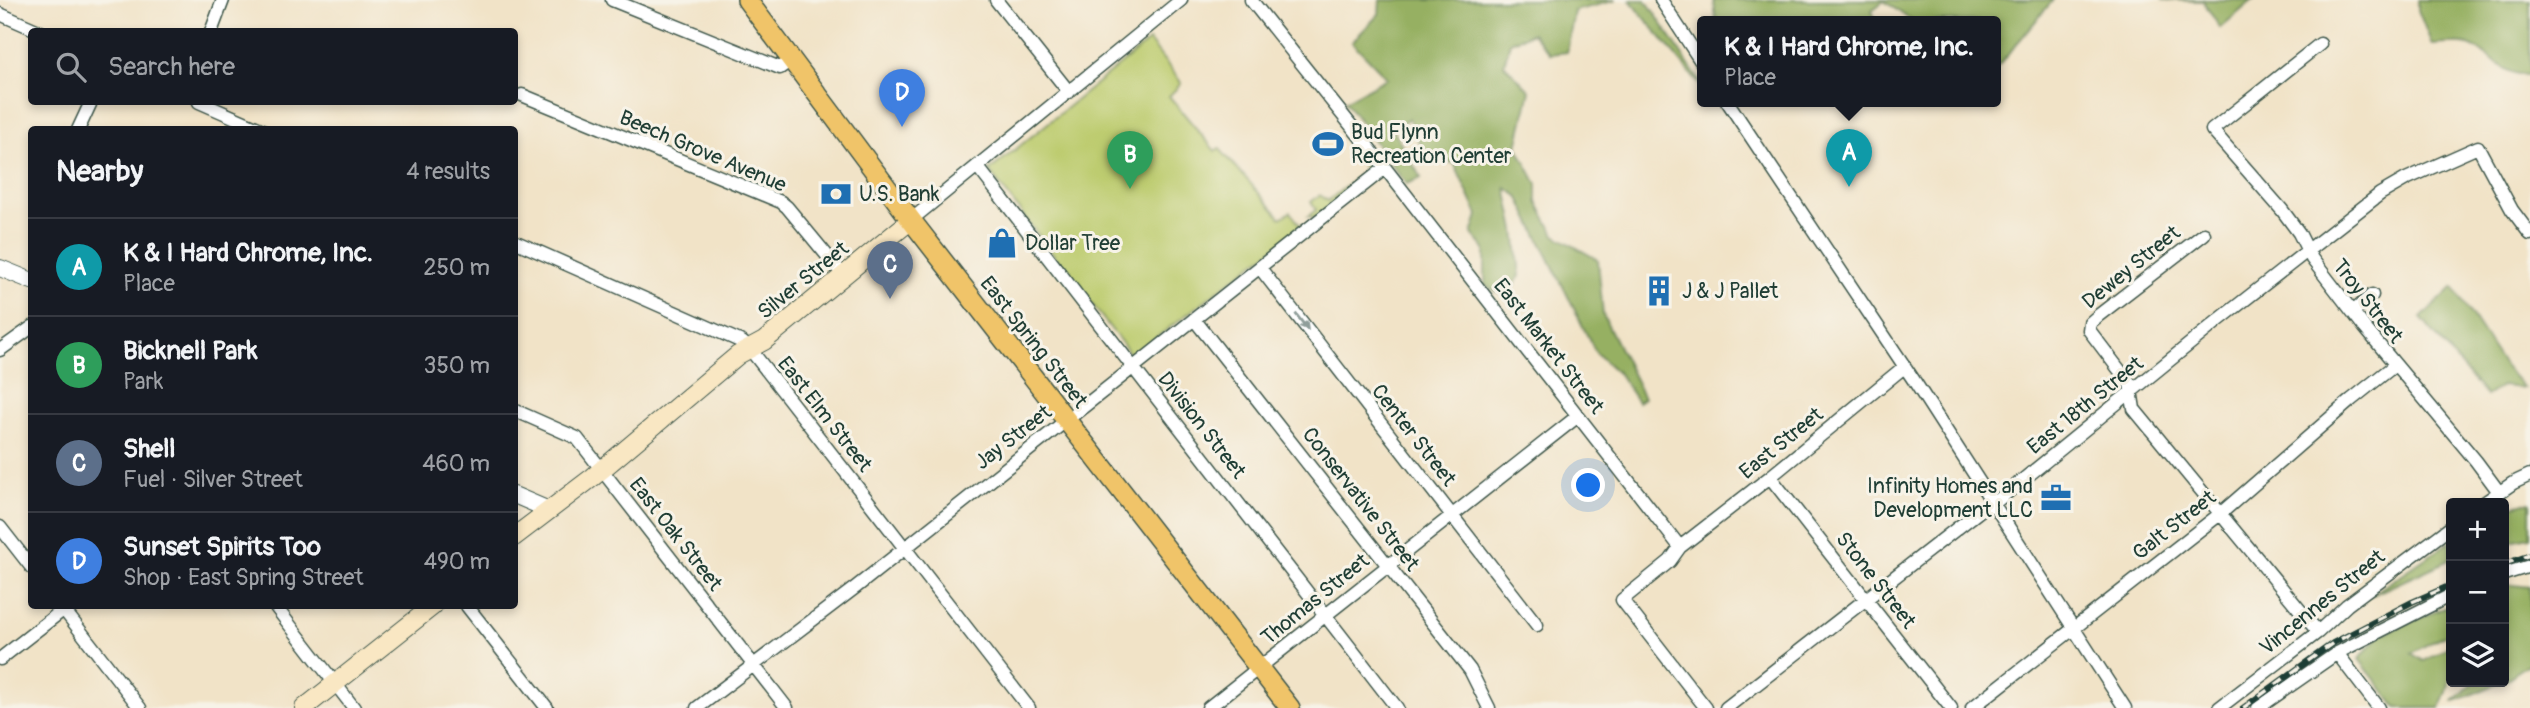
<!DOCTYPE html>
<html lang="en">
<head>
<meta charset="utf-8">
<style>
	:root { --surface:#171b24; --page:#20242c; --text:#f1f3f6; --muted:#9ea1a6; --line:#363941; --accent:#0b8043 }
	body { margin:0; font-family:Pangolin,sans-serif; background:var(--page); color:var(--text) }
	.controls { position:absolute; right:21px; bottom:21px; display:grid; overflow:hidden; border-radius:7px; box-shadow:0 4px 10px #0003 }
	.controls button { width:63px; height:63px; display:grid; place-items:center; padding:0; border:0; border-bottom:2px solid var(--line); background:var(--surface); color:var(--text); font:35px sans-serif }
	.you { position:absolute; left:1589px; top:486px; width:24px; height:24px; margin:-18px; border:5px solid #fff; border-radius:50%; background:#1a73e8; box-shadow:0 0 0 10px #1a73e833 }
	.badge { display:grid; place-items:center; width:46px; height:46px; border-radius:50%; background:var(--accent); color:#fff; font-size:23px; font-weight:700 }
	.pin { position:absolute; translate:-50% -58px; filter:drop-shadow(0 2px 4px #0008) }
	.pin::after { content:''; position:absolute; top:37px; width:24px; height:21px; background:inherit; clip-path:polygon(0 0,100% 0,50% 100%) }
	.popup { position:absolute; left:1697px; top:16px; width:304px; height:91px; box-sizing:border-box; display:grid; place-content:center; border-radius:7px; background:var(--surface); filter:drop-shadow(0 2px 5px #0005); font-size:23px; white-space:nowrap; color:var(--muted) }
	.popup b { font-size:26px; color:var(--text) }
	.popup::after { content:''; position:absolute; left:50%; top:100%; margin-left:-14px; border:14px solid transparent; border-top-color:var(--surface) }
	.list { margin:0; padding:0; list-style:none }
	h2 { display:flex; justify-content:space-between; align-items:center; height:91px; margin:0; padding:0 28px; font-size:30px }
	h2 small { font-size:23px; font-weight:400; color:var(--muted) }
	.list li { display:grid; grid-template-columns:46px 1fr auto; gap:21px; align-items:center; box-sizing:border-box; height:98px; padding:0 28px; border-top:2px solid var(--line) }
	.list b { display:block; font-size:26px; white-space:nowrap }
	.list p { margin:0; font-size:23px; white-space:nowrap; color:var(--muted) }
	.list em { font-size:23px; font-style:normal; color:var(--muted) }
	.icon { flex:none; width:38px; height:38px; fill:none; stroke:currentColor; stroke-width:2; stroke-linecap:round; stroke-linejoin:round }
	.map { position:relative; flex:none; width:2530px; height:708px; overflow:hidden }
	.search { position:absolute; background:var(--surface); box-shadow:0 4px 10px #0003; left:28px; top:28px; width:490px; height:77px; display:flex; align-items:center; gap:18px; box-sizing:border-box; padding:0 24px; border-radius:7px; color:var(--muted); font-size:26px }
	.panel { position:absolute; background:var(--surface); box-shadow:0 4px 10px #0003; left:28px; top:126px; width:490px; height:483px; border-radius:7px }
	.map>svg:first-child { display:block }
	.green { fill:#bdcc6f; stroke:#6e8452; stroke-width:2 }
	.forest { fill:#96b062; stroke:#5a764b; stroke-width:2 }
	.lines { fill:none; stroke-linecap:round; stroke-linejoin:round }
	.minor-casing { stroke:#3e564a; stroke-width:15 }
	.tertiary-casing { stroke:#3e564a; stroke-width:18 }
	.secondary-casing { stroke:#3e564a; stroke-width:20 }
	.primary-casing { stroke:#3e564a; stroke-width:22 }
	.minor { stroke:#fff; stroke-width:12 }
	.tertiary { stroke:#fff; stroke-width:16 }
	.secondary { stroke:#f9e7c3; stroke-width:18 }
	.primary { stroke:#f0c469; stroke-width:19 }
	.rail-casing { stroke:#1f3d34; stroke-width:6 }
	.rail { stroke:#f7f3e8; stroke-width:3.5; stroke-dasharray:10; stroke-linecap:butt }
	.oneway { fill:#8f9e9a }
	.labels { text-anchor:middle; stroke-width:6; stroke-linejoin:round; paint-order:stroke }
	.poi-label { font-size:21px; fill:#1f3d34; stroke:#f7f3e8; text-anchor:start }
	.street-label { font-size:21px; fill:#1f3d34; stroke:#f7f3e8 }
</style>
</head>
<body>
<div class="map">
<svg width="2530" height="708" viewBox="0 0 2530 708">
	<rect width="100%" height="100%" fill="#f7f3e8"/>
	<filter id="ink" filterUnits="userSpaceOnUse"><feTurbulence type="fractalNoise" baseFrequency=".0143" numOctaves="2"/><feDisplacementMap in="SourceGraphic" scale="14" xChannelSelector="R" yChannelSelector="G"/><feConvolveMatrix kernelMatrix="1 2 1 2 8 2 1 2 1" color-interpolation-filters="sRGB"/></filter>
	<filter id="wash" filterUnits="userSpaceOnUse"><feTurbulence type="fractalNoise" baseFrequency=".00686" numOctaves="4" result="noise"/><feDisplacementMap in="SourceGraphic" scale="28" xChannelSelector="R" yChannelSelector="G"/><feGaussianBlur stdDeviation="1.57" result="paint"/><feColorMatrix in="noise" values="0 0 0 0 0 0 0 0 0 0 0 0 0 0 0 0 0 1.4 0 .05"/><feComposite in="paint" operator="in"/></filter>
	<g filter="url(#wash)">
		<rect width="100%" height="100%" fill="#f1e3c7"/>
		<path class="green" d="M1149 41 1180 81 1181 84 1169 96 1215 151 1219 148 1281 218 1290 212 1302 227 1132 356 989 171Z
			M1362 157 1369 167 1368 176 1315 218 1308 216 1316 210 1311 202 1320 195 1328 201 1366 170 1358 160Z"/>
		<path class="forest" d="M1380 0H1617L1574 11 1567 52 1550 54 1532 33 1510 42 1504 64 1530 91 1517 146 1537 184V202L1555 235 1598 260 1603 315 1644 398 1638 402 1619 374 1596 353 1518 196 1506 188 1515 230 1520 276 1505 297 1485 285V249L1472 234 1478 215 1454 163 1426 158 1409 118 1393 130 1421 178 1406 184 1345 101 1387 78 1352 42 1379 14Z
			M1630 0H1646L1702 85V88Z
			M1714 0H2053L1996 69V21H1912L1884 1 1872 10 1875 21H1716Z
			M2162 0H2253L2220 28 2203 1Z
			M2418 0H2530V75C2504 76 2493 56 2471 46 2461 41 2443 45 2432 45L2418 10Z
			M2453 287 2505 367 2524 388 2502 386 2486 396 2421 318Z
			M2530 502V537L2504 542V508Z
			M2451 541V559L2368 597Z
			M2504 584 2530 587V663L2504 681Z
			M2451 605V632L2411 653 2424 661 2451 645C2451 664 2452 692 2439 708H2397L2359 659 2380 635Z
			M2474 682H2502L2453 702Z"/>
	</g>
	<g filter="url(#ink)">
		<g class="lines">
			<g class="minor-casing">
				<path id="minor" d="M612 0 780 68 791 60
					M996 0 1069 92
					M1251 0 1385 168 1680 547 1670 561 1622 600 1706 708
					M1661 0 1702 63
					M0 14 41 32
					M211 32 223 0
					M2320 44 2212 130 2282 210 2299 233 2312 259 2365 328 2476 461 2499 492
					M522 95 781 202 787 207 844 276
					M1727 101 1913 379 2125 708
					M199 102 263 130
					M78 130 91 102
					M977 166 1397 708
					M911 220 1181 0
					M2204 234 2099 315 2090 323 2089 330 2130 384 2134 409 2318 632
					M514 241 742 342 750 349 1029 708
					M1260 268 1537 625
					M2353 312 2372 295
					M1194 319 1470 670 1489 708
					M0 350 32 327
					M514 410 577 438 787 708
					M1770 477 1951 708
					M2484 503 2513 483 2530 475
					M0 527 32 568
					M1680 547 1770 477 1904 367
					M2504 574 2530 566
					M61 606 140 708
					M275 606 354 708
					M467 606 547 708
					M2337 653 2379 708
					M0 659 68 606
					M697 708 856 587 1385 168
					M1208 708 1578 416
					M1726 708 1982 509 1992 505 2219 320 2380 194 2406 179 2478 147 2512 210 2530 234
					M1972 708 2220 514 2351 400 2395 365
					M2219 708 2318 632 2347 605 2451 527
					M2258 708 2337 653 2451 595"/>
			</g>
			<g class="tertiary-casing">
				<path id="tertiary" d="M0 268 32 281
					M514 495 549 510"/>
			</g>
			<g class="secondary-casing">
				<path id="secondary" d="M514 537 593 477 738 355 764 341 911 220
					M304 708 433 606"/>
			</g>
			<g class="primary-casing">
				<path id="primary" d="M747 0 911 220 1290 708"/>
			</g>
			<use href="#minor" class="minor"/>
			<use href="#tertiary" class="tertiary"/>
			<use href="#secondary" class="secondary"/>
			<use href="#primary" class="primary"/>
			<g class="rail-casing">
				<path id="rail" d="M2504 564 2530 555
					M2243 708 2333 643 2412 602 2451 585"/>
			</g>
			<use href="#rail" class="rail"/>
		</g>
		<defs><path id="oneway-solid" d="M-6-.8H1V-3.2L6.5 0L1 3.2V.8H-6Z" transform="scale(1.75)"/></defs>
		<use class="oneway" href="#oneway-solid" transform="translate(1302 322) rotate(52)"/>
	</g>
	<defs>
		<g id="stadium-bare" transform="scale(2.415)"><path d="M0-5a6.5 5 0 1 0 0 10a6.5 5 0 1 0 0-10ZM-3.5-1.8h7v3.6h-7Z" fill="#1f6fb2" stroke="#f7f3e8" stroke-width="2.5" paint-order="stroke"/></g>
		<g id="bank-bare" transform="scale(2.415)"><path d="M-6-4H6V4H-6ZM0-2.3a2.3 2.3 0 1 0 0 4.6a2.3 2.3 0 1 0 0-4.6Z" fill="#1f6fb2" stroke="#f7f3e8" stroke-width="2.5" paint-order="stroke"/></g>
		<g id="shop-bare" transform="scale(2.415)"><path d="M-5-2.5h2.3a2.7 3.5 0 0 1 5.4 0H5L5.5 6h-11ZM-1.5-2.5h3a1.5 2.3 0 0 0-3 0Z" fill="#1f6fb2" stroke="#f7f3e8" stroke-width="2.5" paint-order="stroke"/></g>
		<g id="building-bare" transform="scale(2.415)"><path d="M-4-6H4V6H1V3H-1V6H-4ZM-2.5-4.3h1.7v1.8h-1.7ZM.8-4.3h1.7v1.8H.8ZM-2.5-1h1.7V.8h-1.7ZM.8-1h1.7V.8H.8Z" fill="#1f6fb2" stroke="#f7f3e8" stroke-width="2.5" paint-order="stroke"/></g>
		<g id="office-bare" transform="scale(2.415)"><path d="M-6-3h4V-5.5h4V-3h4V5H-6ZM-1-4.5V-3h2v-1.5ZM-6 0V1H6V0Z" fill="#1f6fb2" stroke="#f7f3e8" stroke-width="2.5" paint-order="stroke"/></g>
	</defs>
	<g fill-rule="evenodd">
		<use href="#stadium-bare" x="1328" y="144"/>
		<use href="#bank-bare" x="836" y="194"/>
		<use href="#shop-bare" x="1002" y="243"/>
		<use href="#building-bare" x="1659" y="291"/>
		<use href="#office-bare" x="2056" y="498"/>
	</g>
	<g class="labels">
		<g class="poi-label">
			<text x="1351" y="139">Bud Flynn<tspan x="1351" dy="24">Recreation Center</tspan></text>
			<text x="859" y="201">U.S. Bank</text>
			<text x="1025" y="250">Dollar Tree</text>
			<text x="1682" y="298">J &amp; J Pallet</text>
			<text x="2033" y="493" text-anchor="end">Infinity Homes and<tspan x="2033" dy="24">Development LLC</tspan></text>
		</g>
		<g class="street-label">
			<text transform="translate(703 151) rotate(23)" y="7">Beech Grove Avenue</text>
			<text transform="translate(2131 267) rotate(-39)" y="7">Dewey Street</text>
			<text transform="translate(803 280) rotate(-39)" y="7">Silver Street</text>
			<text transform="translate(2368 301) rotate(52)" y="7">Troy Street</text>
			<text transform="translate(1034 342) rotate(52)" y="7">East Spring Street</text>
			<text transform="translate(1549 346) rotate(52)" y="7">East Market Street</text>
			<text transform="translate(2085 405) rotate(-39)" y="7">East 18th Street</text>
			<text transform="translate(825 414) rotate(52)" y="7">East Elm Street</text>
			<text transform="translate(1202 425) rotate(52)" y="7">Division Street</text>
			<text transform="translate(1414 435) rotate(52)" y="7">Center Street</text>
			<text transform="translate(1013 437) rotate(-38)" y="7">Jay Street</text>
			<text transform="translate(1781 443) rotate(-39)" y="7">East Street</text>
			<text transform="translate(1361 499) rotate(52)" y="7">Conservative Street</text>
			<text transform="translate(2174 525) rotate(-38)" y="7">Galt Street</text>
			<text transform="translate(676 534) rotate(52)" y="7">East Oak Street</text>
			<text transform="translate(1876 580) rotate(52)" y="7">Stone Street</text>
			<text transform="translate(1315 599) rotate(-39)" y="7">Thomas Street</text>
			<text transform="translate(2322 602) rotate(-39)" y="7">Vincennes Street</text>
		</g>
	</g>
</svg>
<div class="controls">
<button>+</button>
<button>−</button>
<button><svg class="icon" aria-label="layers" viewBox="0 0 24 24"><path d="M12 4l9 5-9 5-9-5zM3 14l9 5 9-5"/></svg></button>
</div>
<div class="you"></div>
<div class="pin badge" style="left:1849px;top:187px;background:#0f9aa8">A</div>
<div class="popup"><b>K &amp; I Hard Chrome, Inc.</b>Place</div>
<div class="pin badge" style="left:1130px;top:189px;background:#2e9e5b">B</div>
<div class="pin badge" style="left:890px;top:299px;background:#5c6f8a">C</div>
<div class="pin badge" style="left:902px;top:127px;background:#3f7fe0">D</div>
<div class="search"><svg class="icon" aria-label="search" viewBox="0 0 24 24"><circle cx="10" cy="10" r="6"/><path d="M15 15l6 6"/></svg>Search here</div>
<section class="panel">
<h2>Nearby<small>4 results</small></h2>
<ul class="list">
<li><span class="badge" style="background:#0f9aa8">A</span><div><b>K &amp; I Hard Chrome, Inc.</b><p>Place</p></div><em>250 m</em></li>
<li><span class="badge" style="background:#2e9e5b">B</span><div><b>Bicknell Park</b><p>Park</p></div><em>350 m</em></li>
<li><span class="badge" style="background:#5c6f8a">C</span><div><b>Shell</b><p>Fuel · Silver Street</p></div><em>460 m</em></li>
<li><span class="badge" style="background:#3f7fe0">D</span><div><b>Sunset Spirits Too</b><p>Shop · East Spring Street</p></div><em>490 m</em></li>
</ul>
</section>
</div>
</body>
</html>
